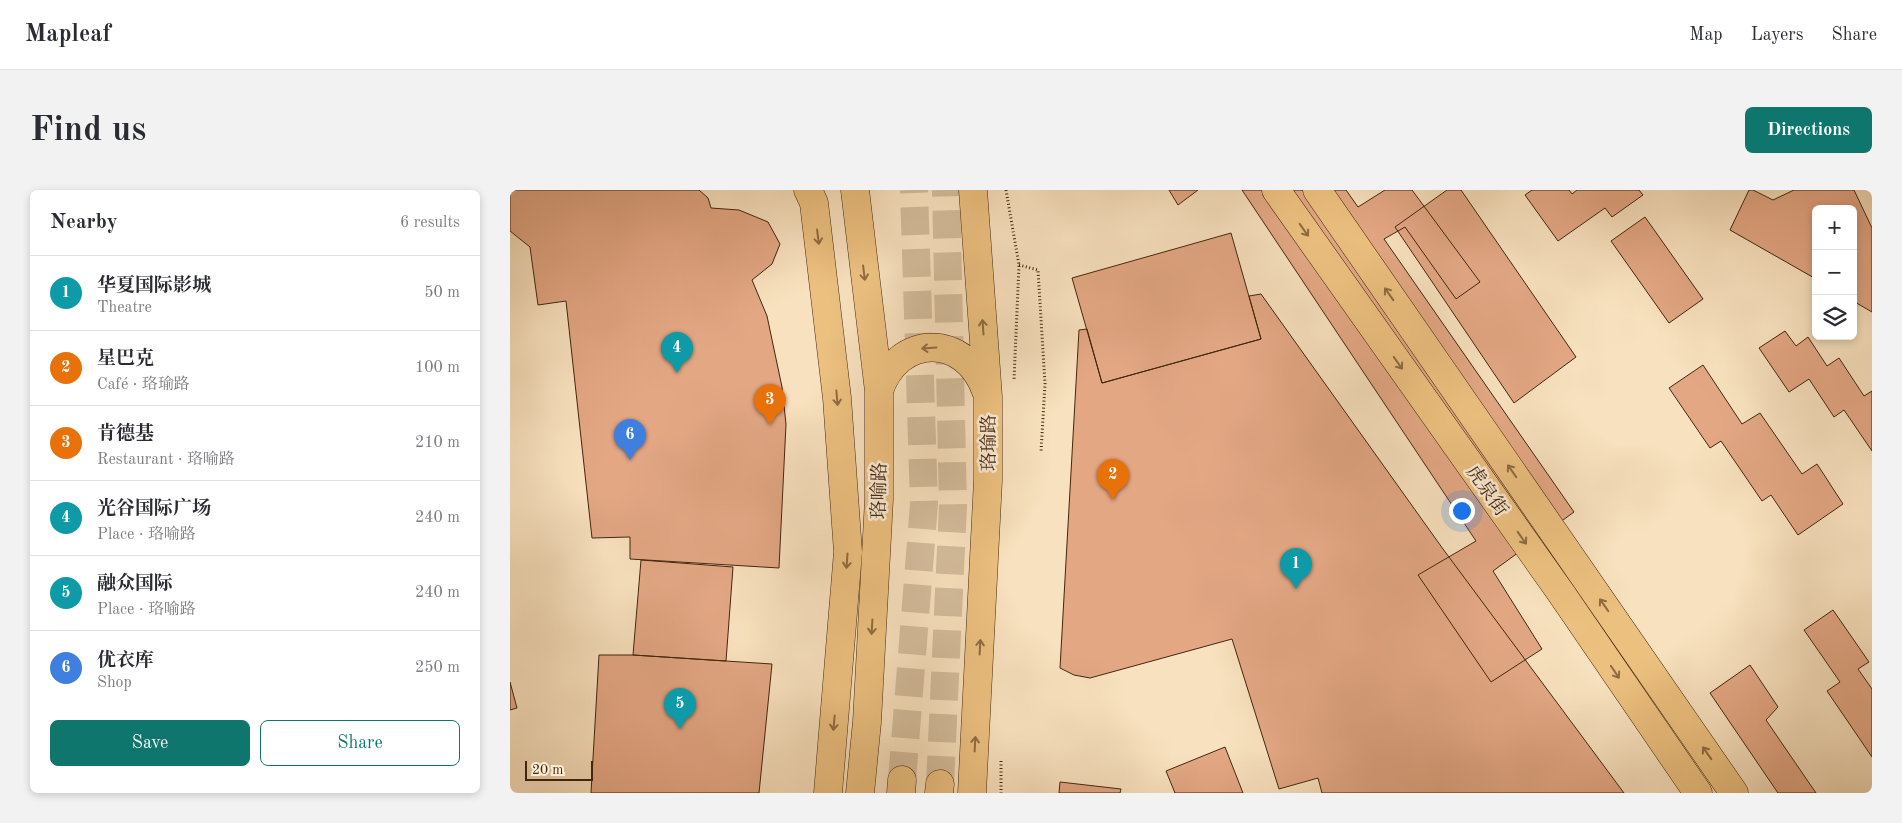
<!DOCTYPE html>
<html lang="en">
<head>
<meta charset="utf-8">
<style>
	:root { --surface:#fff; --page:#f2f2f3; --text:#2b2b33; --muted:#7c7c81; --line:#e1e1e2; --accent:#0f766e }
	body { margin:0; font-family:"Old Standard TT","Noto Serif SC",serif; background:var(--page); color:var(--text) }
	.controls { position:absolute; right:15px; top:15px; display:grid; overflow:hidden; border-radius:8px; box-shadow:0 2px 8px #0003 }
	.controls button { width:45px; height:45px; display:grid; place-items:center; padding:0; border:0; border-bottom:1px solid var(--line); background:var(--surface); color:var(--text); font:25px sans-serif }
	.scale { position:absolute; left:15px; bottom:12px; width:68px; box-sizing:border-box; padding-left:5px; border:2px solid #43260f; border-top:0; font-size:14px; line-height:18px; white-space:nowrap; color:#43260f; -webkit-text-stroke:4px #faecd5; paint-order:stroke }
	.you { position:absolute; left:951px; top:320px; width:18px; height:18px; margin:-12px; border:4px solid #fff; border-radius:50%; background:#1a73e8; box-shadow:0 0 0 8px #1a73e833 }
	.badge { display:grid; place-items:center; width:32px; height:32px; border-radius:50%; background:var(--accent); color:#fff; font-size:16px; font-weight:700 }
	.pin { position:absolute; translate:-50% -41px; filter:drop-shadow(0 1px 2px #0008) }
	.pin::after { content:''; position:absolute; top:26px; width:18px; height:15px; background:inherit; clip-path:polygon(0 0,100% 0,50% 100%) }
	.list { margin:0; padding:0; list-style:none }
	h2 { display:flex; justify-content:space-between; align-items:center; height:65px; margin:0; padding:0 20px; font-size:21px }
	h2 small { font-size:16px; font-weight:400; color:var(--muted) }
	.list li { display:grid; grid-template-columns:32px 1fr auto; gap:15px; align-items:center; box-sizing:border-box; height:75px; padding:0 20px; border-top:1px solid var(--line) }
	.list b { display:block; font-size:19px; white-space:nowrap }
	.list p { margin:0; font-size:16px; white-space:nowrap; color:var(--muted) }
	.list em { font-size:16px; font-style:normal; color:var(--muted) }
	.actions { display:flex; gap:10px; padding:15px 20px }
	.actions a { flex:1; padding:11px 0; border:1px solid var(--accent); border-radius:8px; text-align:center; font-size:18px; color:var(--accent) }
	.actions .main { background:var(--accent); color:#fff }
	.icon { flex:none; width:28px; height:28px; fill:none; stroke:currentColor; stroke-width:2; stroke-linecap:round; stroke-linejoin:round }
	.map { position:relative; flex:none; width:1362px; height:603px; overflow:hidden; border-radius:8px }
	header { display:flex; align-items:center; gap:30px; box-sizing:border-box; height:70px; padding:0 25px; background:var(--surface); border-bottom:1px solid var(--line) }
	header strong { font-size:24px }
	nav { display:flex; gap:28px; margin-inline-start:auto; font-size:18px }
	.intro { display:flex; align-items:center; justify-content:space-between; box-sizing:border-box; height:120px; padding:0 30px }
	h1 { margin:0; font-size:35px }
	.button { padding:12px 22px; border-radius:8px; background:var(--accent); color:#fff; font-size:18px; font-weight:700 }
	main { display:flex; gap:30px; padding:0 30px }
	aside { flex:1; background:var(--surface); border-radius:8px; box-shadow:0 2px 8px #0003 }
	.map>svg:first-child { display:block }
	.building { fill:#e3a784; stroke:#43260f }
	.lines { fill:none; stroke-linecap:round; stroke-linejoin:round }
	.highway-tunnel { stroke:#d4bc9b; stroke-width:28; stroke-dasharray:28 14; stroke-linecap:butt }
	.major-casing { stroke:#43260f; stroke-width:29 }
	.highway-casing { stroke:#43260f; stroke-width:29 }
	.path { stroke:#43260f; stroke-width:3; stroke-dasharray:1 2.5; stroke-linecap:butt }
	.major { stroke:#ecc07f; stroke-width:28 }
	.highway { stroke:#ecc07f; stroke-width:28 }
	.oneway { stroke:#8f6b41 }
	.labels { text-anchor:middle; stroke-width:5; stroke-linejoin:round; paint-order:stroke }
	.street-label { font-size:19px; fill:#43260f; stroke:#faecd5 }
</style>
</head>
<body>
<header>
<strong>Mapleaf</strong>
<nav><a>Map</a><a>Layers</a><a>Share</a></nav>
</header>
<div class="intro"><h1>Find us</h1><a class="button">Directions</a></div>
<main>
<aside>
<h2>Nearby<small>6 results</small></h2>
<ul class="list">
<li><span class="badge" style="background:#0f9aa8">1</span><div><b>华夏国际影城</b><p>Theatre</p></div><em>50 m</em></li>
<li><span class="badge" style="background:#e8710a">2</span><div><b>星巴克</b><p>Café · 珞瑜路</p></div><em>100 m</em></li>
<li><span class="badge" style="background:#e8710a">3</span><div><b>肯德基</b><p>Restaurant · 珞喻路</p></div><em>210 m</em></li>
<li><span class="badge" style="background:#0f9aa8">4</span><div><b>光谷国际广场</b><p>Place · 珞喻路</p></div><em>240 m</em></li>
<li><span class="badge" style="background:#0f9aa8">5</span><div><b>融众国际</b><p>Place · 珞喻路</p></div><em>240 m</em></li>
<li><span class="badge" style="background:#3f7fe0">6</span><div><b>优衣库</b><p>Shop</p></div><em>250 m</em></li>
</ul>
<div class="actions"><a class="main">Save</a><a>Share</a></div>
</aside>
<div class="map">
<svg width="1362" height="603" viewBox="0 0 1362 603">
	<rect width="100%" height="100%" fill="#f8e1be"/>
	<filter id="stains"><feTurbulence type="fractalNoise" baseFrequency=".004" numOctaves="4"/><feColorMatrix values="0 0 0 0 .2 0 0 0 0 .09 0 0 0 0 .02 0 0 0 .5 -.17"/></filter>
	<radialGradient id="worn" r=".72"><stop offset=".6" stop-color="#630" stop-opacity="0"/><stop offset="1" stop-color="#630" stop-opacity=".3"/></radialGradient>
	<path class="building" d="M0 0H189L198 8 201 18 229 20 258 32 270 54 262 74 242 90 257 126 272 197 276 234 269 378 120 369V347L82 348 56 111 28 115 20 57 0 41Z
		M659 0H688L668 15Z
		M732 0H836L848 17 875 0H902L970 92 946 109 895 37 874 49 1064 322 983 381 1032 459 981 492 908 385 966 351Z
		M937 0H951L1066 167 1004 213 885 37Z
		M1022 0H1059L1062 4 1067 0H1129L1133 5 1102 27 1095 18 1048 51 1015 5Z
		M1239 0H1243L1263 10 1284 0H1344L1362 38V122L1343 111V19H1306V89L1220 40Z
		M1135 27 1193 109 1159 133 1101 51Z
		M721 43 751 149 592 193 562 88Z
		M751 104 933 359 1114 603H812L808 588 769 599 722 449 580 488 564 485 550 478 569 140 577 139 592 193 751 149 739 106Z
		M1275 141 1286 156 1298 147 1317 176 1329 168 1354 206 1362 201V261L1334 220 1324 227 1299 189 1279 202 1249 158Z
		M1193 175 1232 234 1250 223 1292 284 1307 274 1333 314 1288 345 1261 305 1252 311 1211 251 1200 258 1159 198Z
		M131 370 223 377 216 471 123 465Z
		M1323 420 1359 472 1348 479 1362 499V567L1317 501 1330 492 1294 440Z
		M89 465H123L262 474 249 603H81Z
		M1240 475 1268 517 1256 530 1306 603H1268L1200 503Z
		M0 492 7 518 0 520Z
		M715 557 733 603H665L656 581Z
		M550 592 611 599 610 603H549Z"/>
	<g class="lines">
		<path class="highway-tunnel" d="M392 590 414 314 404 0
			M430 594 443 316 436 0"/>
		<g class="major-casing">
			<path id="major" d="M298 0 304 13 327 208 338 362 318 603
				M766 0 1051 403 1188 603
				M807 0 1224 603"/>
		</g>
		<g class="highway-casing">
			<path id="highway" d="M345 0 369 201V309L357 532 350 603
				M369 201C388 143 456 143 476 201
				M391 603 392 590
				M429 603 430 594
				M462 603 478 290V207L463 0"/>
		</g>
		<path class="path" d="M496 0 509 75 504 190
			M509 75 528 80 535 194 531 262
			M491 571V603"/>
		<use href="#major" class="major"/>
		<use href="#highway" class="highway"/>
	</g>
	<defs><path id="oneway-shaft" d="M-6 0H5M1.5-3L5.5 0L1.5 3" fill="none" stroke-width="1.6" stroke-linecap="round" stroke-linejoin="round" transform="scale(1.25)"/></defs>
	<g class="oneway">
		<use href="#oneway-shaft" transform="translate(794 40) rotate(55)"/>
		<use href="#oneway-shaft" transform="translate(308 47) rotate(83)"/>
		<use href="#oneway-shaft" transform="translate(354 83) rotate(83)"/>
		<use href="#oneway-shaft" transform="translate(879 104) rotate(-125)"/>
		<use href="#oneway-shaft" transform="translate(473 137) rotate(-94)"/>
		<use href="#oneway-shaft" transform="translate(419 158) rotate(176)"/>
		<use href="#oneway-shaft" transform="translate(888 173) rotate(55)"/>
		<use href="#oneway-shaft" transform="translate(327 208) rotate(85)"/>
		<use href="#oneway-shaft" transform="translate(1002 281) rotate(-125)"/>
		<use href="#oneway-shaft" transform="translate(1012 348) rotate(55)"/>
		<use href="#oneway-shaft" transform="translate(337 371) rotate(94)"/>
		<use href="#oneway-shaft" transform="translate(1094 415) rotate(-125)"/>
		<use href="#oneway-shaft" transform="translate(362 437) rotate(93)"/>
		<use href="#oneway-shaft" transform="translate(470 457) rotate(-87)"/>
		<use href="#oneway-shaft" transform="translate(1105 482) rotate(56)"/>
		<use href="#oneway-shaft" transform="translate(324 533) rotate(95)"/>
		<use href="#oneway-shaft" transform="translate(465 554) rotate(-87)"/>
		<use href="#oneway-shaft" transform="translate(1197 563) rotate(-125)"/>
	</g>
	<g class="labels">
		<g class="street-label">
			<text transform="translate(478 253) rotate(-90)" y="7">珞瑜路</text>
			<text transform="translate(978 300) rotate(55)" y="7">虎泉街</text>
			<text transform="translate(368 301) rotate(-89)" y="7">珞喻路</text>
		</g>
	</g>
	<rect width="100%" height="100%" filter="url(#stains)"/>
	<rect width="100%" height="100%" fill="url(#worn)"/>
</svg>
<div class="controls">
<button>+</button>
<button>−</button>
<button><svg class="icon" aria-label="layers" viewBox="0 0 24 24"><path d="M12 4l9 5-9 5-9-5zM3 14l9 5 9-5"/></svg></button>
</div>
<div class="scale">20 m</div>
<div class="you"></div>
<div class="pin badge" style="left:786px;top:399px;background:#0f9aa8">1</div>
<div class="pin badge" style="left:603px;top:310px;background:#e8710a">2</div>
<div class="pin badge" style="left:260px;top:235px;background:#e8710a">3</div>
<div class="pin badge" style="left:167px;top:183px;background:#0f9aa8">4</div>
<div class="pin badge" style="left:170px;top:539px;background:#0f9aa8">5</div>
<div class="pin badge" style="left:120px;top:270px;background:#3f7fe0">6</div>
</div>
</main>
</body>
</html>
